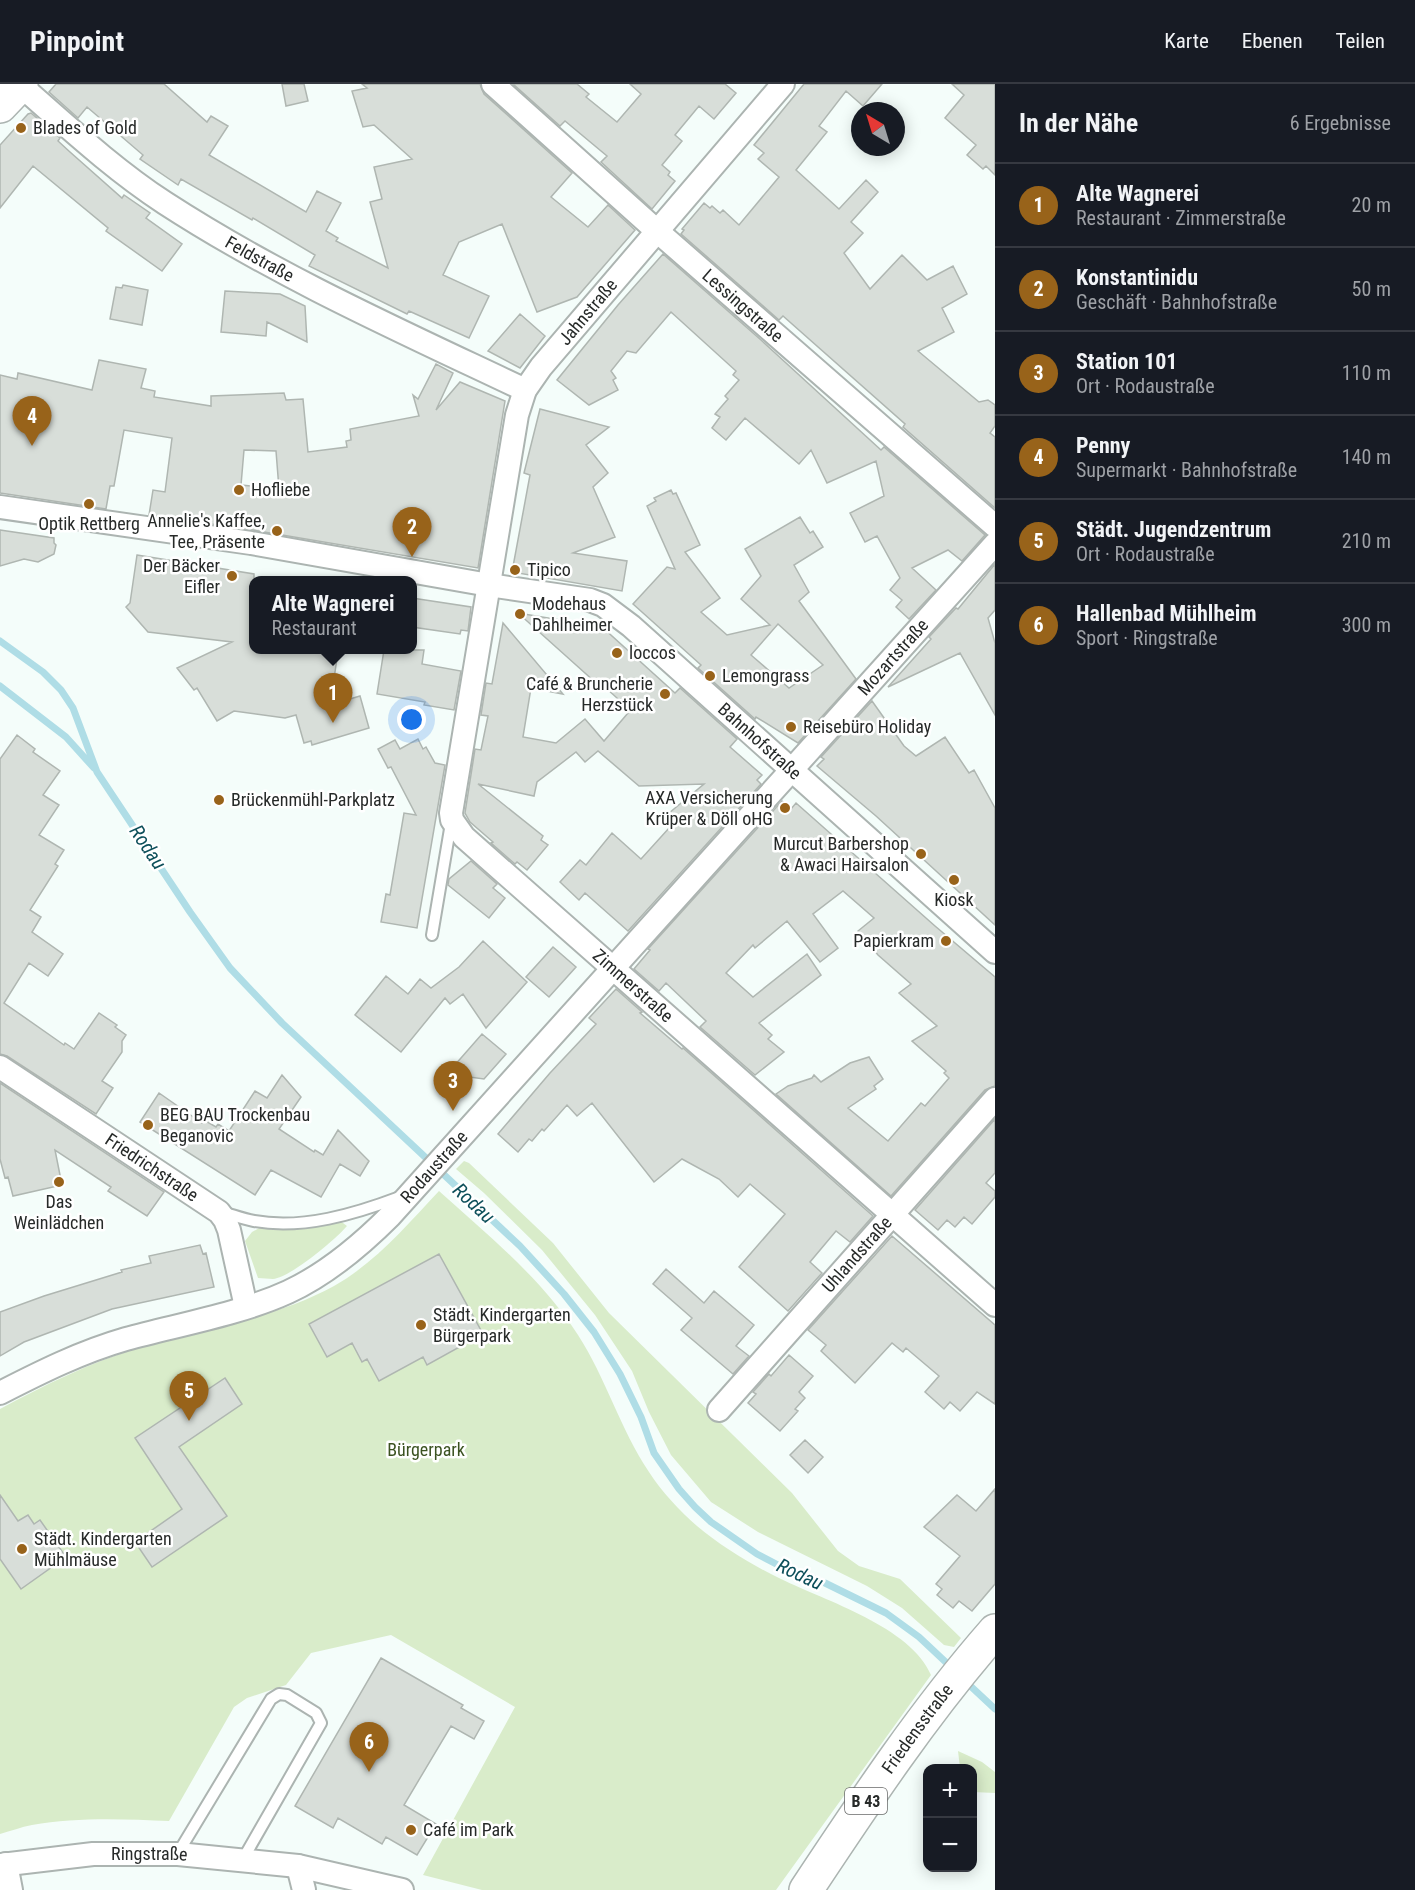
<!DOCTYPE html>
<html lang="de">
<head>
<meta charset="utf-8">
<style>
	:root { --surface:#171b24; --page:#20242c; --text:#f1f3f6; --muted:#9ea1a6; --line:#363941; --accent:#98631a }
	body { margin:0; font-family:"Roboto Condensed",sans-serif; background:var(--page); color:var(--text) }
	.controls { position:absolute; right:18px; bottom:18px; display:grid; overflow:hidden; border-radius:12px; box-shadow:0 3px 15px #0003 }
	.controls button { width:54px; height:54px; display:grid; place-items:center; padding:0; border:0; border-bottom:2px solid var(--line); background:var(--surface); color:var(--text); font:30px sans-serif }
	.compass { position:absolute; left:851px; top:18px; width:54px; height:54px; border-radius:50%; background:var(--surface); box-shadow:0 3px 15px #0003; rotate:322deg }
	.you { position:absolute; left:412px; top:636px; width:21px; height:21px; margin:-15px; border:4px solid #fff; border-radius:50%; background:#1a73e8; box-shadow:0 0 0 9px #1a73e833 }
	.badge { display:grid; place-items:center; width:39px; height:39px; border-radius:50%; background:var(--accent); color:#fff; font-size:20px; font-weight:700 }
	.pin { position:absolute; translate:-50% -50px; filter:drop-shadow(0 2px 3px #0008) }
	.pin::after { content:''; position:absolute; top:32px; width:21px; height:18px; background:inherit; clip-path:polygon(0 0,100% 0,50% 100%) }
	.popup { position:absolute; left:249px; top:492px; width:168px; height:78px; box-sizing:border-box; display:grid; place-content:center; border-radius:12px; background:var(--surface); filter:drop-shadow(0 2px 4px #0005); font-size:20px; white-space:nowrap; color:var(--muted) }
	.popup b { font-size:22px; color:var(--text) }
	.popup::after { content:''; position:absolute; left:50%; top:100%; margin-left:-12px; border:12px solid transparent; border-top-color:var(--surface) }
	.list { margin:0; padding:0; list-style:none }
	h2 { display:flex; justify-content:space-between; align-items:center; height:78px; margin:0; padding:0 24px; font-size:26px }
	h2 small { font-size:20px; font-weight:400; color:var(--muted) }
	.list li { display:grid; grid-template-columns:39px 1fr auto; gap:18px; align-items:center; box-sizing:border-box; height:84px; padding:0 24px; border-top:2px solid var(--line) }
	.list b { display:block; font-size:22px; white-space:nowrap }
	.list p { margin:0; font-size:20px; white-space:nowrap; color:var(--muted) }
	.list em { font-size:20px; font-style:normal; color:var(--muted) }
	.map { position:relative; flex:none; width:995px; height:1806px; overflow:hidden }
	header { display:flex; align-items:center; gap:36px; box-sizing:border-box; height:84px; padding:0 30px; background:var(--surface); border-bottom:2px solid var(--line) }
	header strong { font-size:28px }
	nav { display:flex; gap:33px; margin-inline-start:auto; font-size:21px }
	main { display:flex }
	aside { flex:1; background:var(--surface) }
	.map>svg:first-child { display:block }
	.green { fill:#d9ecca }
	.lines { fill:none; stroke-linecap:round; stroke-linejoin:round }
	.stream { stroke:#afdde6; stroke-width:7 }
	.building { fill:#d8ded9; stroke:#afb6b1; stroke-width:1.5; fill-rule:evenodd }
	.lane-casing { stroke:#acb4b1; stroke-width:14 }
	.street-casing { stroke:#acb4b1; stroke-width:26 }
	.primary-casing { stroke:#acb4b1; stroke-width:36 }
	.lane { stroke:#fff; stroke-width:10 }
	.street { stroke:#fff; stroke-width:22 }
	.primary { stroke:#fff; stroke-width:33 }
	.poi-dot { fill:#98631a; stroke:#fff; stroke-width:2 }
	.labels { text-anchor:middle; stroke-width:5; stroke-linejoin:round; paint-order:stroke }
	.shield { fill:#fff; stroke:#686a69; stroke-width:1.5 }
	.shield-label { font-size:16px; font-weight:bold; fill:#272a29 }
	.poi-label { font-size:18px; fill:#272a29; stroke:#fff; text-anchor:start }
	.street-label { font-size:18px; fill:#272a29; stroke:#fff }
	.park-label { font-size:18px; fill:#3b5221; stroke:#fff }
	.water-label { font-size:20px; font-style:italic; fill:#0d4f5a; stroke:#fff }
</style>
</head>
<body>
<header>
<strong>Pinpoint</strong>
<nav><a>Karte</a><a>Ebenen</a><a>Teilen</a></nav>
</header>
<main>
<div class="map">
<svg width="995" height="1806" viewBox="0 0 995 1806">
	<rect width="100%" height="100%" fill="#f4fdfa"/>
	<path class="green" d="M464 1077 469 1079 553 1159 609 1229 792 1409 838 1467 859 1482 900 1495 961 1554 954 1563 944 1561 902 1524 867 1502 758 1448 711 1418 671 1371 649 1328 632 1287 595 1231 542 1166 484 1109 456 1085Z
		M439 1107C488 1151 542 1195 578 1251 606 1294 620 1345 649 1388 662 1408 679 1426 697 1442 722 1463 752 1481 781 1495 826 1517 911 1543 931 1591L776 1806H482L423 1791 515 1623 391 1551 311 1569 286 1601 247 1614 234 1623 169 1737C124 1735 76 1733 32 1741 21 1743 11 1747 0 1750V1325C45 1301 89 1279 138 1264 203 1244 274 1235 334 1202 375 1179 407 1141 439 1107Z
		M339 1136 347 1142C335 1156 291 1193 273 1195 268 1195 263 1194 258 1194L245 1157 252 1148 261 1143 273 1146 303 1144Z
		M958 1667 982 1678 995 1688V1709L973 1708 972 1684H960Z"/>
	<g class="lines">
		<path class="stream" d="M0 557 43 588 61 606 73 624 97 688 190 828 230 884 282 939 520 1162 564 1210 594 1248 620 1290 641 1333 654 1369 679 1405 695 1423 711 1438 757 1470 780 1482 825 1499 886 1529 919 1553 952 1584
			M0 602 66 653 94 684
			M964 1596 995 1625"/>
	</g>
	<path class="building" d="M56 0H164L207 38 211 32 228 42 209 71 306 128 317 107 341 119 326 147 338 154 336 157 388 184 370 118 382 115 374 83 412 75 374 41 363 43 352 7 367 4 362 0H480L484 10 572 89 551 113 588 143 608 121 635 146 577 213 537 228 502 140 459 158 443 191 489 212 469 254 409 227 407 230 309 182 315 171 253 134 252 136 181 95 178 101 140 75 143 71 87 23 78 34 49 8Z
		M282 0H304L308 17 286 22Z
		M513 0H577L589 10 586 13 617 38 641 10 630 0H725L736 9 714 35 699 22 675 51 682 57 662 81 670 88 668 91 675 97 652 125 601 78 607 72 565 37 560 42Z
		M804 0H882L863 22 846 7 819 42 827 48 796 86 839 125 866 96 878 108 851 138 863 149 844 169 870 205 902 171 927 196 953 182 967 210 942 224 954 248 918 267 979 318 988 316 995 321V342L990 349 995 353V424L903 343 905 340 783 232 779 236 681 150 684 146 682 145 704 119 710 124 712 122 720 129 723 126 739 141 779 93 758 75 764 69 754 61Z
		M952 0H995V91L986 82 983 85 967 71 976 61 945 34 964 11Z
		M31 29 60 54 58 57 70 68 122 114 124 111 150 129 146 134 182 160 162 187 106 147 108 144 33 82 0 124V61L28 30Z
		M663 170 761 256 881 366 884 363 985 451 962 477 948 466 912 484 936 506 909 535 896 523 902 516 890 506 900 494 877 452 865 458 850 429 884 412 876 377 827 399 811 366 799 380 745 334 726 356 712 344 720 333 715 330 728 315 725 312 739 296 733 291 736 287 671 228 636 269 627 267 611 287 616 294 613 296 618 306 589 321 557 296 618 221Z
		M123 201 148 206 142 241 110 235 116 203 122 204Z
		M225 207 280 210 305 222 307 258 267 238 266 252 221 248Z
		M520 230 545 252 520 284 488 267Z
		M99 276 146 285 141 304 155 307 154 313 211 322V312L284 309 286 316 303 315 308 368 347 363 346 357 351 356 350 345 419 332 413 311 418 315 436 280 453 289 436 326 460 298 505 317 478 484 253 446 149 431 153 406 165 408 172 354 124 346 114 402H110L106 425 0 409V291L17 295 18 289 92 306ZM244 366 276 367 279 405 241 401Z
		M540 325 609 343 586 361 608 389 593 403 615 453 573 469 627 477 622 507 512 488 530 391 524 389Z
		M671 406 673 410 676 409 700 461 685 468 720 514 701 528 727 551 770 541 741 515 761 492 745 465 800 433 810 449 813 447 823 463 794 481 809 508 799 517 856 595 798 659 756 633 755 635 698 584 701 581 633 520 667 483 675 485 647 422 656 417 654 414ZM778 540 823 581 789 604 751 571Z
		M0 446 54 454V459L56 461 54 470 38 478 24 475 0 482Z
		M137 471 254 490V566H318L338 568 330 621 360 612 369 644 312 661 311 657 304 659 296 631 285 634 234 627 217 637 197 604 194 606 177 584 232 558 148 548 126 523 130 519Z
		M995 480V526L988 534 995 559V631L960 569 888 603 931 555 929 553 956 524 958 525Z
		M412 514 471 523 468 547 461 546 460 550 412 543Z
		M518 529 602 543 675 609 680 604 737 655 730 663 762 691 757 696 761 700 628 847 585 809 579 816 560 798 580 776 586 781 612 749 641 775 670 743 663 734 704 700 639 702 598 667 585 678 576 668 537 698 534 712 478 700 543 752 541 756 548 761 527 786 517 778 515 780 491 759 493 758 470 738 465 729 475 665 481 666 488 632 481 631 486 599 492 600 503 539 563 610 531 604 523 653 556 659 585 635 604 657 628 629 625 626 627 623 597 596 595 598Z
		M384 566H424L422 580 461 587 454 626 424 621 425 618 377 610Z
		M872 617 904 662 916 672 945 653 969 689 974 686 995 724V841L876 732 817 682 824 675 821 673Z
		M17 651 35 665 33 668 60 687 43 711 59 721 39 751 64 766 55 780 58 782 30 826 41 833 32 848 63 870 48 892 29 879 4 919 64 961 65 959 74 965 99 929 117 941 115 943 126 951 122 957V968L102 997 113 1004 96 1030 7 972 0 970V675Z
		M418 655 423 665 426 663 435 679 445 681 417 844 381 838 386 810 390 811 404 729 416 731 391 683 388 684 378 665 395 656 400 665Z
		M782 717 791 725 796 719 935 842 995 893V1002L985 1006 891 1112 776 1010 788 1002 812 994 814 991 821 998 850 979 869 973 883 995 874 1002 876 1005 848 1024 888 1057 921 1019 925 1022 949 994 944 989 946 987 912 957 937 942 899 909 911 900 878 871 858 847 874 834 843 807 813 830 838 864 820 878 787 837 755 864 753 861 726 889 753 913 807 870 821 891 759 939 772 951 768 955 784 968 755 991 700 943 706 937 666 899 659 907 634 885 650 866 648 865Z
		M471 777 497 800 493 804 505 814 489 834 448 801 449 795Z
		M483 857 527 898 486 944 463 910 450 920 445 914 401 968 355 931 386 892 408 910 420 895 431 904 459 883Z
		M553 863 576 883 549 913 526 893Z
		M616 905 642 928 640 929 682 965 683 964 873 1132 850 1158 836 1147 810 1178 822 1189 788 1227 739 1183 785 1130 750 1100 738 1113 719 1095 682 1075 654 1098 592 1019 577 1032 567 1021 544 1047 542 1045 532 1057 529 1055 518 1068 498 1050 550 989 596 940 589 934Z
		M482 950 506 970 484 995 447 990Z
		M282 991 301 1013 279 1045 314 1068 315 1066 323 1071 338 1046 369 1077 360 1092 340 1080 321 1113 271 1086 255 1111 140 1038 159 1009 202 1039 204 1036 216 1043 218 1040 229 1047 255 1007 267 1014Z
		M0 999 164 1108 147 1132 108 1107 111 1103 55 1066 62 1101 13 1112 8 1093 5 1094 0 1075Z
		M995 1035V1089L986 1099 995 1107V1113L972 1140 964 1133 955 1143 947 1136 938 1146 915 1126Z
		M892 1152 995 1241V1320L977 1308 960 1327 950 1318 944 1325 925 1308 939 1292 906 1264 903 1268 892 1259 855 1299 821 1267 826 1261 808 1246Z
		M200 1161 203 1170 206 1169 214 1203 112 1225 24 1258 0 1272V1228L44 1212 122 1188 121 1186 151 1179 149 1172Z
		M439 1170 483 1250 427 1281 423 1273 379 1297 367 1275 362 1278 352 1259 327 1273 309 1240Z
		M666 1185 704 1219 714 1207 754 1241 736 1262 749 1272 733 1290 681 1246 692 1234 653 1200Z
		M789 1271 813 1292 799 1308 805 1314 795 1325 798 1327 780 1347 748 1319 756 1310 753 1308 769 1290 771 1292Z
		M225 1294 242 1320 179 1363 227 1432 152 1483 135 1458 182 1425 135 1354Z
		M805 1356 823 1373 808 1389 790 1371Z
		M995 1405V1500L972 1527 959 1517 953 1524 937 1511 942 1505 936 1500 960 1472 924 1443 957 1411 976 1427Z
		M0 1411 18 1437 28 1431 34 1440 40 1436 66 1473 21 1505 0 1475Z
		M381 1574 463 1621 461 1624 484 1637 474 1655 451 1642 404 1721 436 1740 417 1771 386 1753 382 1760 338 1734 333 1744 295 1722Z"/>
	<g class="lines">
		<g class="lane-casing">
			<path id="lane" d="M432 851 451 739
				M222 1128C233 1131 243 1135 254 1137 302 1146 355 1130 400 1113
				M178 1769 271 1615 279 1610 287 1611 316 1629 321 1639 243 1775"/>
		</g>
		<g class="street-casing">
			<g id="street">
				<path id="s1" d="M493 0 657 147 995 442"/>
				<path id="s2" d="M783 0 541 283 525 306 517 331 451 729 452 736 464 753 995 1221"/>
				<path id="s3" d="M20 1C67 42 113 85 165 119 279 193 403 248 525 306"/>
				<path id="s4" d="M0 423 251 459 489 501 590 516 603 521 631 542 995 868"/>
				<path id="s5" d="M0 983 219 1128 225 1136 229 1146 246 1223"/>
				<path id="s6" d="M0 1309C41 1288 81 1268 126 1255 177 1241 240 1230 288 1208 327 1190 360 1162 390 1132L995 460"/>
				<path id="s7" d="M719 1326 995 1015"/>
				<path d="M6 1780 11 1806"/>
				<path id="s8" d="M0 1781 93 1770H178L298 1782 402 1806"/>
				<path d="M298 1782 304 1806"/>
			</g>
		</g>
		<g class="primary-casing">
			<g id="primary">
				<path d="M0 22 21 0"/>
				<path id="s9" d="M806 1806C865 1717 924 1628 995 1547"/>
			</g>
		</g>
		<use href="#lane" class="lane"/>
		<use href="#street" class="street"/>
		<use href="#primary" class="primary"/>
	</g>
	<g class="poi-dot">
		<circle cx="21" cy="44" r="6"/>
		<circle cx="239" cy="406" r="6"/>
		<circle cx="89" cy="420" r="6"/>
		<circle cx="277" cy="447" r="6"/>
		<circle cx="515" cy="486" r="6"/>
		<circle cx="232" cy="492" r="6"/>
		<circle cx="520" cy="530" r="6"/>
		<circle cx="617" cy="569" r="6"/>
		<circle cx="710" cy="592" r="6"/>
		<circle cx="665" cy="610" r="6"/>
		<circle cx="791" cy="643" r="6"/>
		<circle cx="219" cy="716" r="6"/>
		<circle cx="785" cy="724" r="6"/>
		<circle cx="921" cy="770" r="6"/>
		<circle cx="954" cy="796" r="6"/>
		<circle cx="946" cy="857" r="6"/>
		<circle cx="148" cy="1041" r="6"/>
		<circle cx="59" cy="1098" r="6"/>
		<circle cx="421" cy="1241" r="6"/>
		<circle cx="22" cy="1465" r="6"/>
		<circle cx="411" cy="1746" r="6"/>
	</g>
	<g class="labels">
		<rect class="shield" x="845" y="1704" width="42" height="26" rx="4.5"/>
		<g class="shield-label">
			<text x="866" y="1723">B 43</text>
		</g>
		<g class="poi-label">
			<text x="33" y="50">Blades of Gold</text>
			<text x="251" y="412">Hofliebe</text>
			<text x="265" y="443" text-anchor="end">Annelie's Kaffee,<tspan x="265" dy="21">Tee, Präsente</tspan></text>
			<text x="89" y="446" text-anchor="middle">Optik Rettberg</text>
			<text x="220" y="488" text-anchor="end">Der Bäcker<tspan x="220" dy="21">Eifler</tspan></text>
			<text x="527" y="492">Tipico</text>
			<text x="532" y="526">Modehaus<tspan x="532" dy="21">Dahlheimer</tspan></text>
			<text x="629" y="575">loccos</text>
			<text x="722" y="598">Lemongrass</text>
			<text x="653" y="606" text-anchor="end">Café &amp; Bruncherie<tspan x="653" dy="21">Herzstück</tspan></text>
			<text x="803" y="649">Reisebüro Holiday</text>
			<text x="773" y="720" text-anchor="end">AXA Versicherung<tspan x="773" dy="21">Krüper &amp; Döll oHG</tspan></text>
			<text x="231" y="722">Brückenmühl-Parkplatz</text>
			<text x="909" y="766" text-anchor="end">Murcut Barbershop<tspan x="909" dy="21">&amp; Awaci Hairsalon</tspan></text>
			<text x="954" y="822" text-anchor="middle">Kiosk</text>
			<text x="934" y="863" text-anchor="end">Papierkram</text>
			<text x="160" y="1037">BEG BAU Trockenbau<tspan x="160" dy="21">Beganovic</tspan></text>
			<text x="59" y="1124" text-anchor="middle">Das<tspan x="59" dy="21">Weinlädchen</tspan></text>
			<text x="433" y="1237">Städt. Kindergarten<tspan x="433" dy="21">Bürgerpark</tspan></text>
			<text x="34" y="1461">Städt. Kindergarten<tspan x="34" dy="21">Mühlmäuse</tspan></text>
			<text x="423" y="1752">Café im Park</text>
		</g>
		<g class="street-label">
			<text dy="6" stroke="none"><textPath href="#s3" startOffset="297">Feldstraße</textPath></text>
			<text dy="6" stroke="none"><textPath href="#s1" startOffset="334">Lessingstraße</textPath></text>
			<text transform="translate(588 228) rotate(-50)" y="6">Jahnstraße</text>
			<text dy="6" stroke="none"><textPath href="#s6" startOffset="1186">Mozartstraße</textPath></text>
			<text dy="6" stroke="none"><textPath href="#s4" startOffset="819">Bahnhofstraße</textPath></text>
			<text dy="6" stroke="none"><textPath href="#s2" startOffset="1083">Zimmerstraße</textPath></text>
			<text dy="6" stroke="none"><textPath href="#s5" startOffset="182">Friedrichstraße</textPath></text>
			<text dy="6" stroke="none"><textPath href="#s6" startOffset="500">Rodaustraße</textPath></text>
			<text dy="6" stroke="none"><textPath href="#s7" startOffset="208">Uhlandstraße</textPath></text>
			<text dy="6" stroke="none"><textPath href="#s9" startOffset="196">Friedensstraße</textPath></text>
			<text dy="6" stroke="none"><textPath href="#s8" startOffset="150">Ringstraße</textPath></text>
		</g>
		<g class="park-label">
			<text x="426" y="1372">Bürgerpark</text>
		</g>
		<g class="water-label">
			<text transform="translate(148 763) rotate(56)" y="7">Rodau</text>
			<text transform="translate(474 1119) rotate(43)" y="7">Rodau</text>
			<text transform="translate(800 1490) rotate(25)" y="7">Rodau</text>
		</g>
	</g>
</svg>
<div class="controls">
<button>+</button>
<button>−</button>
</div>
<svg class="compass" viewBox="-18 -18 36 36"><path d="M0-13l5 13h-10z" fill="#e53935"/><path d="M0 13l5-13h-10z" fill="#9ea1a6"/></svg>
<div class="you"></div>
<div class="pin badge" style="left:333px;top:639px">1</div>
<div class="popup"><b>Alte Wagnerei</b>Restaurant</div>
<div class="pin badge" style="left:412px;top:473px">2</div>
<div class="pin badge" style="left:453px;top:1027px">3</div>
<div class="pin badge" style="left:32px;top:362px">4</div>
<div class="pin badge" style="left:189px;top:1337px">5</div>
<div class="pin badge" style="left:369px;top:1688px">6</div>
</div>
<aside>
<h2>In der Nähe<small>6 Ergebnisse</small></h2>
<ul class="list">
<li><span class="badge">1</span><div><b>Alte Wagnerei</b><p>Restaurant · Zimmerstraße</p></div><em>20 m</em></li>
<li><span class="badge">2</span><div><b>Konstantinidu</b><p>Geschäft · Bahnhofstraße</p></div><em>50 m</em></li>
<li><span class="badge">3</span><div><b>Station 101</b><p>Ort · Rodaustraße</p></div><em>110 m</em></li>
<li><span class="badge">4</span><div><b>Penny</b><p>Supermarkt · Bahnhofstraße</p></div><em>140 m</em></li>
<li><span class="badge">5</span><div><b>Städt. Jugendzentrum</b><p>Ort · Rodaustraße</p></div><em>210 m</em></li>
<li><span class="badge">6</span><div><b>Hallenbad Mühlheim</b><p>Sport · Ringstraße</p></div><em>300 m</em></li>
</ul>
</aside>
</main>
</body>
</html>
